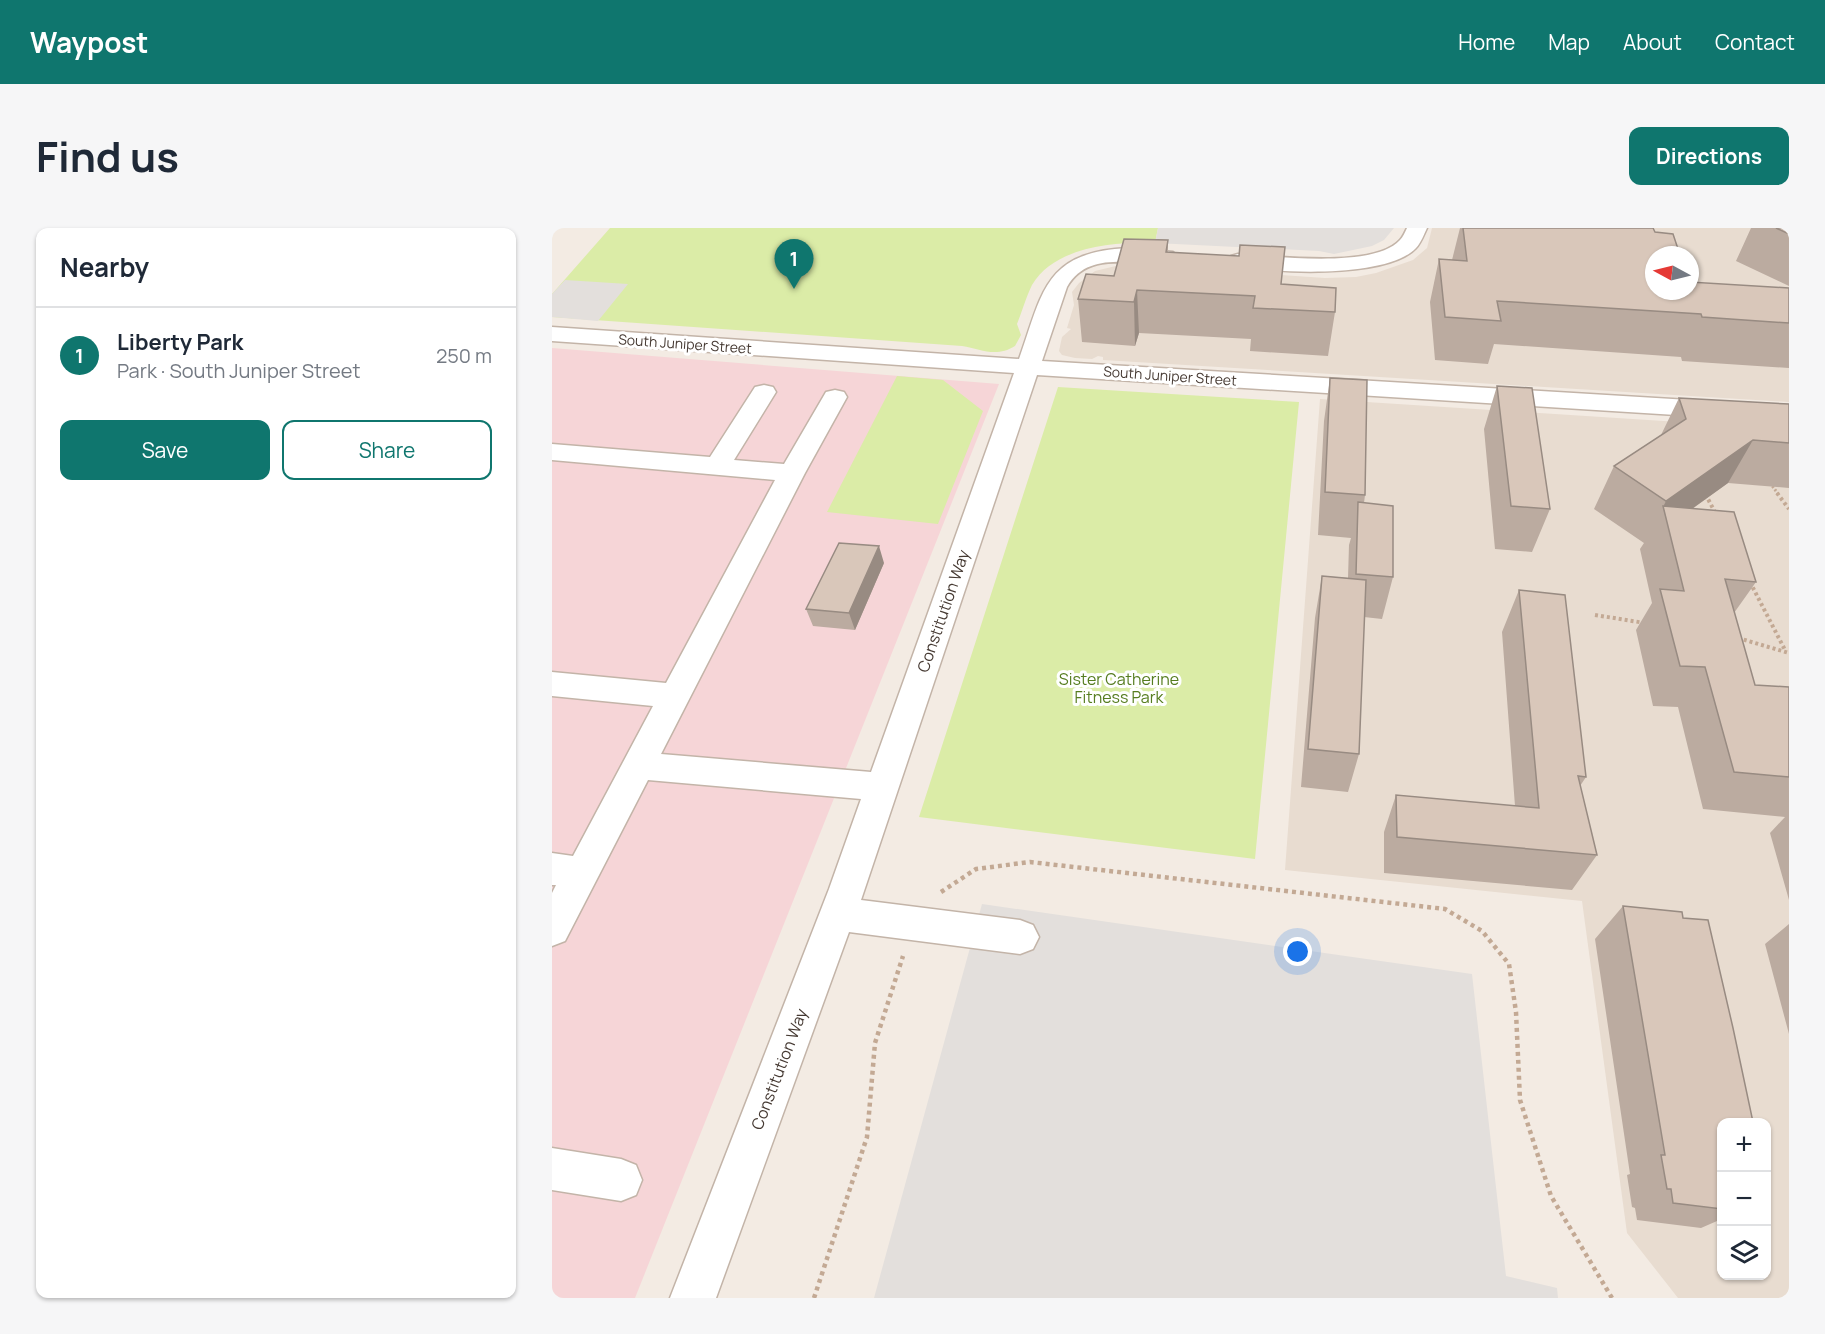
<!DOCTYPE html>
<html lang="en">
<head>
<meta charset="utf-8">
<style>
	:root { --surface:#fff; --page:#f6f6f7; --text:#1f2937; --muted:#747a83; --line:#e0e1e3; --accent:#0f766e }
	body { margin:0; font-family:Manrope,sans-serif; background:var(--page); color:var(--text) }
	.controls { position:absolute; right:18px; bottom:18px; display:grid; overflow:hidden; border-radius:12px; box-shadow:0 2px 4px #0004 }
	.controls button { width:54px; height:54px; display:grid; place-items:center; padding:0; border:0; border-bottom:2px solid var(--line); background:var(--surface); color:var(--text); font:30px sans-serif }
	.compass { position:absolute; left:1093px; top:18px; width:54px; height:54px; border-radius:50%; background:var(--surface); box-shadow:0 2px 4px #0004; rotate:277deg }
	.you { position:absolute; left:746px; top:724px; width:21px; height:21px; margin:-15px; border:4px solid #fff; border-radius:50%; background:#1a73e8; box-shadow:0 0 0 9px #1a73e833 }
	.badge { display:grid; place-items:center; width:39px; height:39px; border-radius:50%; background:var(--accent); color:#fff; font-size:20px; font-weight:700 }
	.pin { position:absolute; translate:-50% -50px; filter:drop-shadow(0 2px 3px #0008) }
	.pin::after { content:''; position:absolute; top:32px; width:21px; height:18px; background:inherit; clip-path:polygon(0 0,100% 0,50% 100%) }
	.list { margin:0; padding:0; list-style:none }
	h2 { display:flex; justify-content:space-between; align-items:center; height:78px; margin:0; padding:0 24px; font-size:26px }
	h2 small { font-size:20px; font-weight:400; color:var(--muted) }
	.list li { display:grid; grid-template-columns:39px 1fr auto; gap:18px; align-items:center; box-sizing:border-box; height:96px; padding:0 24px; border-top:2px solid var(--line) }
	.list b { display:block; font-size:22px; white-space:nowrap }
	.list p { margin:0; font-size:20px; white-space:nowrap; color:var(--muted) }
	.list em { font-size:20px; font-style:normal; color:var(--muted) }
	.actions { display:flex; gap:12px; padding:18px 24px }
	.actions a { flex:1; padding:14px 0; border:2px solid var(--accent); border-radius:12px; text-align:center; font-size:21px; color:var(--accent) }
	.actions .main { background:var(--accent); color:#fff }
	.icon { flex:none; width:33px; height:33px; fill:none; stroke:currentColor; stroke-width:2; stroke-linecap:round; stroke-linejoin:round }
	.map { position:relative; flex:none; width:1237px; height:1070px; overflow:hidden; border-radius:12px }
	header { display:flex; align-items:center; gap:36px; box-sizing:border-box; height:84px; padding:0 30px; background:var(--accent); color:#fff }
	header strong { font-size:28px }
	nav { display:flex; gap:33px; margin-inline-start:auto; font-size:21px }
	.intro { display:flex; align-items:center; justify-content:space-between; box-sizing:border-box; height:144px; padding:0 36px }
	h1 { margin:0; font-size:42px }
	.button { padding:15px 27px; border-radius:12px; background:var(--accent); color:#fff; font-size:21px; font-weight:700 }
	main { display:flex; gap:36px; padding:0 36px }
	aside { flex:1; background:var(--surface); border-radius:12px; box-shadow:0 2px 4px #0004 }
	.map>svg:first-child { display:block }
	.residential { fill:#e8dcd0; fill-rule:evenodd }
	.medical { fill:#f6d5d7 }
	.green { fill:#dbeca7 }
	.parking { fill:#e3dfdc }
	.lines { fill:none; stroke-linecap:round; stroke-linejoin:round }
	.minor-casing { stroke:#c3b4a8; stroke-width:3 }
	.path-far2 { stroke:#c3a994; stroke-width:3; stroke-dasharray:2 2; stroke-linecap:butt }
	.path-far1 { stroke:#c3a994; stroke-width:4; stroke-dasharray:3 3; stroke-linecap:butt }
	.path { stroke:#c3a994; stroke-width:4.5; stroke-dasharray:4 4; stroke-linecap:butt }
	.minor { fill:#fff; fill-rule:evenodd }
	.wall { fill:#bbaba0 }
	.shaded-wall { fill:#988b82 }
	.building { fill:#d9c7ba; stroke:#988b82; stroke-width:1.5 }
	.labels { text-anchor:middle; stroke-width:6; stroke-linejoin:round; paint-order:stroke }
	.far-street-label { font-size:14px; fill:#463a33; stroke:#fff }
	.street-label { font-size:16px; fill:#463a33; stroke:#fff }
	.park-label { font-size:16px; fill:#567d20; stroke:#fff }
</style>
</head>
<body>
<header>
<strong>Waypost</strong>
<nav><a>Home</a><a>Map</a><a>About</a><a>Contact</a></nav>
</header>
<div class="intro"><h1>Find us</h1><a class="button">Directions</a></div>
<main>
<aside>
<h2>Nearby<small></small></h2>
<ul class="list">
<li><span class="badge">1</span><div><b>Liberty Park</b><p>Park · South Juniper Street</p></div><em>250 m</em></li>
</ul>
<div class="actions"><a class="main">Save</a><a>Share</a></div>
</aside>
<div class="map">
<svg width="1237" height="1070" viewBox="0 0 1237 1070">
	<rect width="100%" height="100%" fill="#f3ebe3"/>
	<path class="residential" d="M880 0H1237V174L551 132V129L546 128 540 131 523 130 510 127 507 123 510 109 519 101 515 100 522 77 520 64 527 55 543 43 572 36 773 50 804 49 824 45 861 32 875 20ZM1102 27H1138V63H1102Z
		M768 171 1237 201V1070H1126L1075 1005 1030 673 733 642ZM1170 894H1214V1048H1170Z"/>
	<path class="medical" d="M0 120 447 156 83 1070H0Z"/>
	<path class="green" d="M58 0H606L603 15C563 14 503 18 480 57 474 69 470 84 465 96L469 107 463 118C444 130 429 121 410 118L0 89V66Z
		M345 148 391 152 431 183 386 296 275 284Z
		M506 159 747 174 703 631 367 589Z"/>
	<path class="parking" d="M606 0H842L832 12 820 18 782 26 767 23 603 15Z
		M13 52 76 56 46 93 0 89V66Z
		M430 676 920 746 954 1048 1005 1060 1006 1070H322Z"/>
	<g class="lines">
		<g class="minor-casing">
			<path id="minor" d="M855 0H875C872 6 869 15 864 20 835 51 717 46 679 36L675 32 679 28 686 26C722 28 822 41 848 12 851 9 853 4 855 0Z
				M576 20 621 24 625 28 621 32C586 41 538 19 515 59L490 133 1237 178V194L485 147 309 672 468 692 481 697 487 709 481 721 468 726 297 704 164 1070H118L277 661 309 571 96 552 13 713 0 718V665L4 657H0V625L21 628 101 478 0 468V444L114 455 223 252 0 232V216L158 229 203 159 212 157 221 159 224 164 182 232 232 236 274 164 283 162 292 164 295 169 253 245 109 526 319 544 462 145 0 113V99L467 131C491 64 492 24 576 20Z
				M0 920 69 931 84 937 90 952 84 967 69 973 0 962Z"/>
		</g>
		<path class="path-far2" d="M1218 255 1227 267"/>
		<path class="path-far1" d="M1225 265 1237 281
			M1151 269 1156 271 1164 286
			M1198 354 1234 424
			M1043 387 1093 395
			M1186 410 1237 425"/>
		<path class="path" d="M389 664 424 641 478 634 893 681 930 703 957 736 964 784 968 872 999 968 1060 1070
			M262 1070 315 909 323 815 351 728"/>
		<use href="#minor" class="minor"/>
	</g>
	<path class="wall" d="M908 0H1101L1102 63 1237 60V140L1130 133 1129 129 942 116 936 136 883 132 878 74 887 31 900 32Z
		M1199 0H1237V58L1184 33Z
		M616 12V24L730 56 783 84 776 128 698 123 699 111 587 105 583 118 530 114 526 71Z
		M778 150 813 267 812 275 841 349 830 391 812 389 807 526 796 564 749 559 763 390 770 348 796 350 797 317 799 310 766 307 772 193Z
		M945 158 998 281 980 324 943 321 932 201Z
		M1127 170 1237 176V260L1176 255 1140 281 1204 354 1182 385 1203 457 1237 459V672L1218 605 1233 589 1151 581 1126 479 1101 478 1084 402 1100 375 1088 321 1092 315 1042 281 1062 238 1109 207Z
		M332 335 303 402 261 398 254 381Z
		M967 362 1034 549 1028 558 1045 627 1020 662 832 645V604L844 567 963 578 950 404Z
		M1071 678 1170 894V994L1165 993 1149 1000 1085 992 1083 980 1080 979 1075 947 1078 946 1043 711Z
		M1237 696V806L1213 716Z"/>
	<path class="shaded-wall" d="M585 62 587 105 583 118 582 74Z
		M1201 212 1176 255 1116 298 1111 279 1114 273Z
		M327 318 332 335 303 402 297 385Z"/>
	<path class="building" d="M911 0H1101L1103 4 1121 6 1128 27H1102V63H1138V54L1237 60V95L1150 89 1149 86 945 73 949 93 893 89 887 31 915 33Z
		M1224 0H1237V6Z
		M572 11 616 12 614 24 687 28 688 17 733 19 729 56 784 60 783 84 701 80 703 68 585 62 582 74 526 71 534 46 562 48Z
		M778 150 815 152 813 267 773 264Z
		M945 158 980 160 998 281 959 278Z
		M1127 170 1237 176V215L1201 212 1114 273 1062 238 1134 191Z
		M806 274 841 278V349L804 346Z
		M1111 278 1182 284 1204 354 1173 351 1203 457 1237 459V549L1182 544 1153 439 1128 438 1108 361 1132 363Z
		M287 315 327 318 297 385 254 381Z
		M770 348 814 352 807 526 756 521Z
		M967 362 1013 367 1034 549 1026 548 1045 627 845 609 844 567 987 580Z
		M1071 678 1130 684 1131 690 1156 692 1181 800 1201 894H1170V981L1121 975 1119 961H1115L1109 927H1113Z
		M1215 959 1218 978 1215 977Z"/>
	<g class="labels">
		<g class="far-street-label">
			<text transform="translate(133 116) rotate(4)" y="5">South Juniper Street</text>
			<text transform="translate(618 148) rotate(4)" y="5">South Juniper Street</text>
		</g>
		<g class="street-label">
			<text transform="translate(391 383) rotate(-71)" y="6">Constitution Way</text>
			<text transform="translate(227 841) rotate(-69)" y="6">Constitution Way</text>
		</g>
		<g class="park-label">
			<text x="567" y="457">Sister Catherine<tspan x="567" dy="18">Fitness Park</tspan></text>
		</g>
	</g>
</svg>
<div class="controls">
<button>+</button>
<button>−</button>
<button><svg class="icon" aria-label="layers" viewBox="0 0 24 24"><path d="M12 4l9 5-9 5-9-5zM3 14l9 5 9-5"/></svg></button>
</div>
<svg class="compass" viewBox="-18 -18 36 36"><path d="M0-13l5 13h-10z" fill="#e53935"/><path d="M0 13l5-13h-10z" fill="#747a83"/></svg>
<div class="you"></div>
<div class="pin badge" style="left:242px;top:61px">1</div>
</div>
</main>
</body>
</html>
